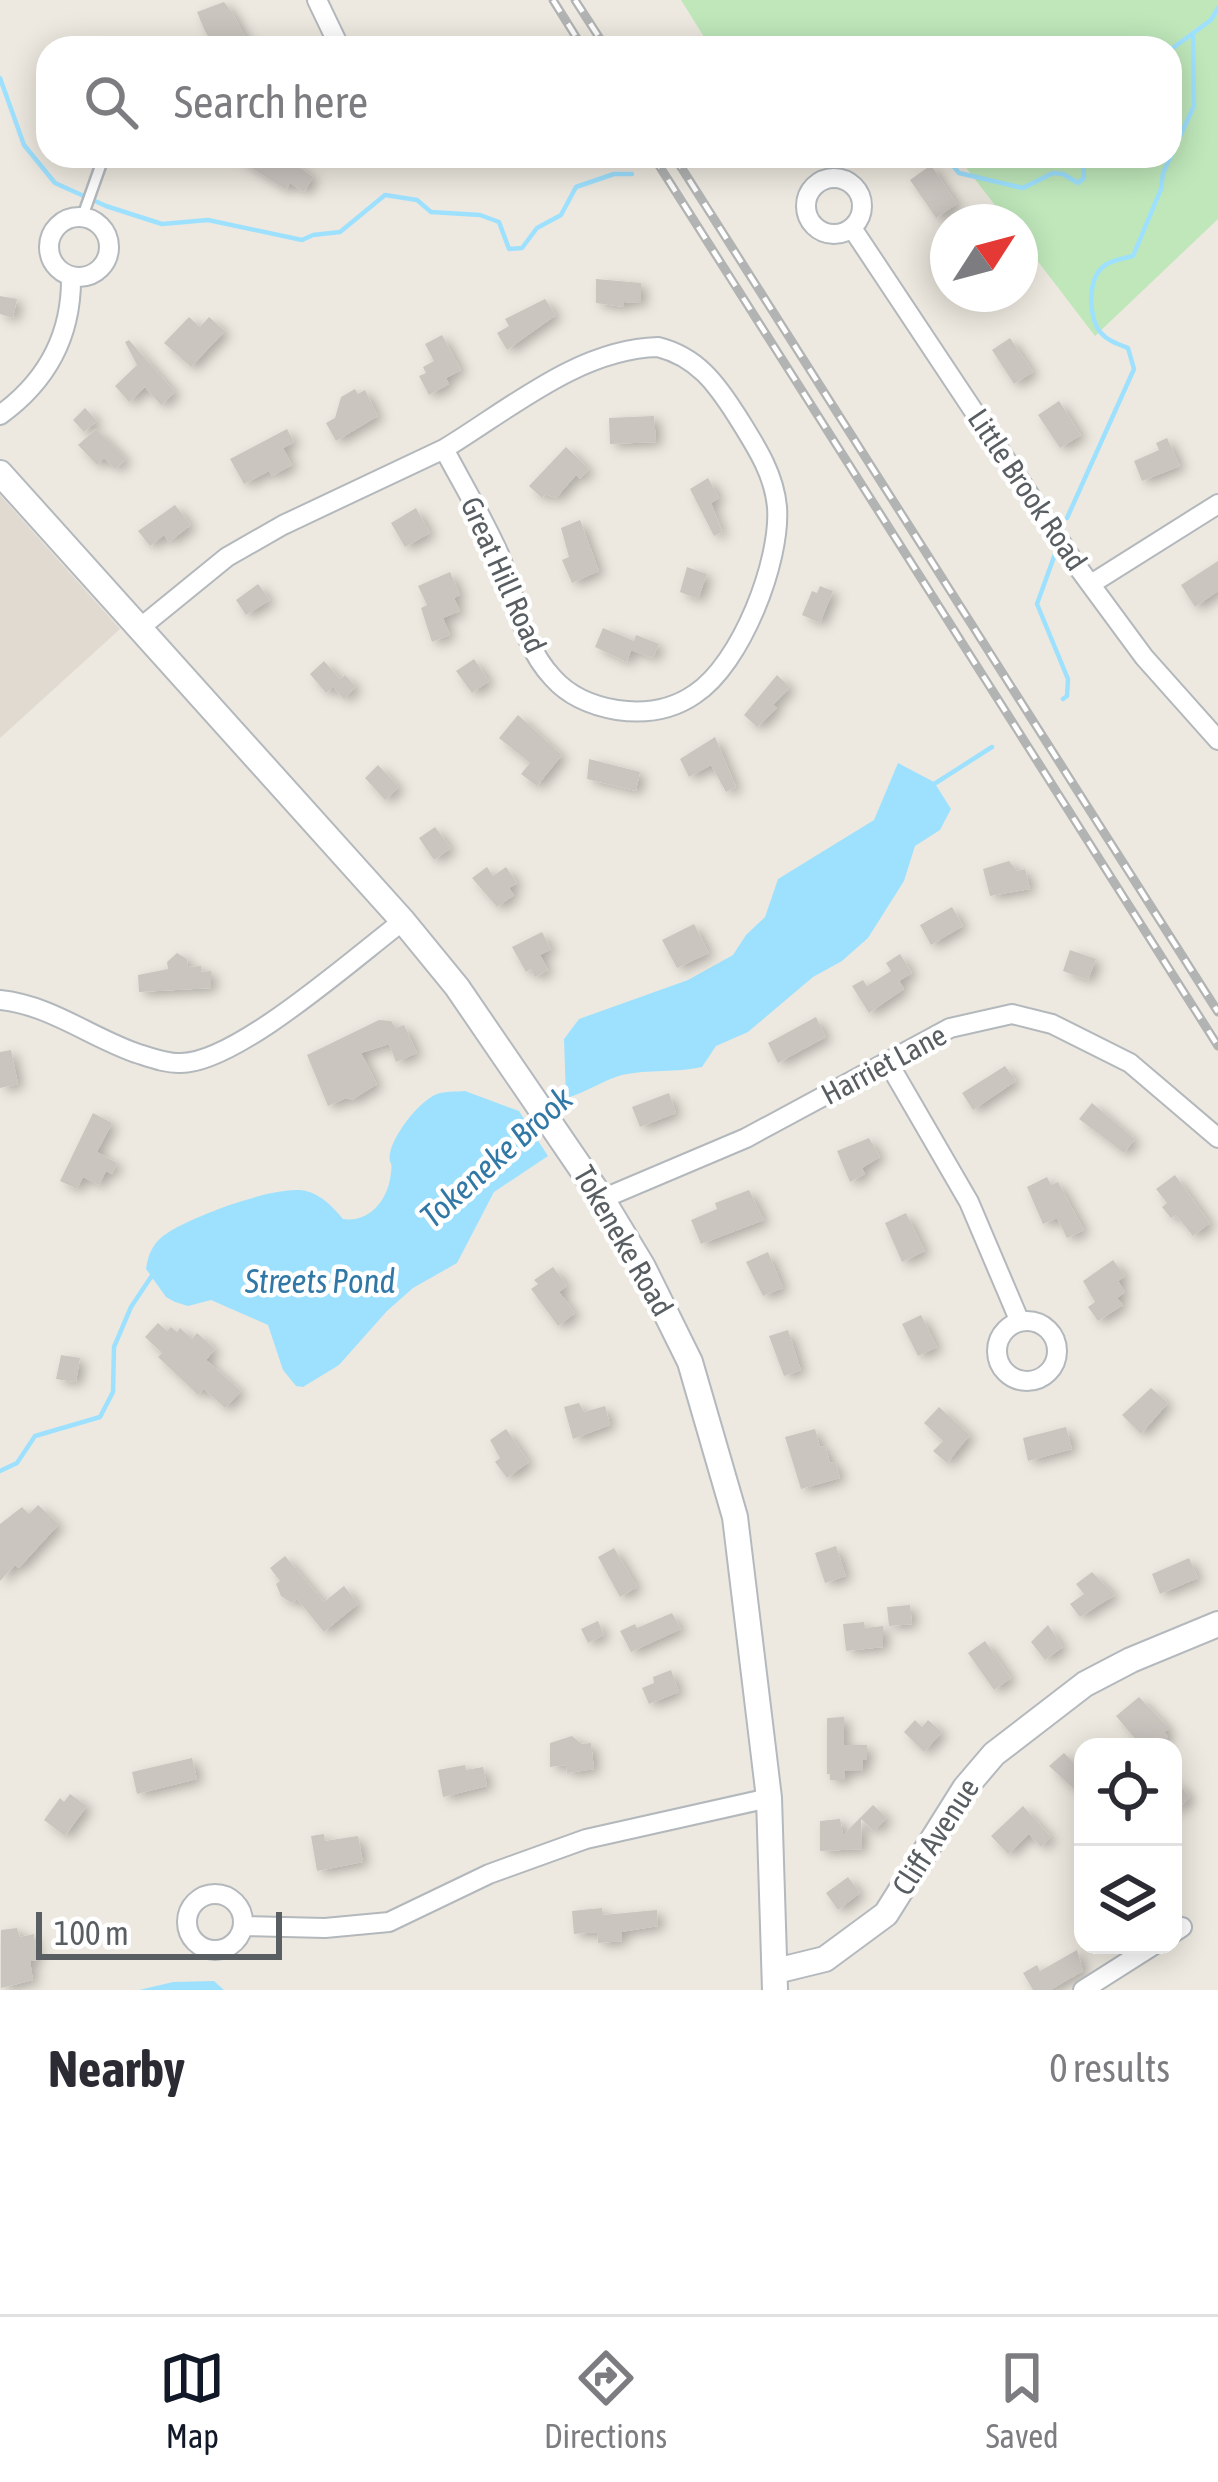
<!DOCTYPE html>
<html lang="en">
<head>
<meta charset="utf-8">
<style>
	:root { --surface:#fff; --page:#f7f7f7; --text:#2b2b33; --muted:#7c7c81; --line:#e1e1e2; --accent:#111827 }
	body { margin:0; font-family:"Asap Condensed",sans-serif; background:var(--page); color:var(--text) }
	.controls { position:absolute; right:36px; bottom:36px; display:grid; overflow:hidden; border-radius:24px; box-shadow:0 6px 30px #0003 }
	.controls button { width:108px; height:108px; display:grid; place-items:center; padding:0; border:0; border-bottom:3px solid var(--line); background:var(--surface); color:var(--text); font:60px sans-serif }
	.compass { position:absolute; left:930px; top:204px; width:108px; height:108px; border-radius:50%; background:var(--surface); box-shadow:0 6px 30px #0003; rotate:54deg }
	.scale { position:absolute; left:36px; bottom:30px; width:246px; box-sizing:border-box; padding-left:12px; border:6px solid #595e62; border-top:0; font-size:33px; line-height:42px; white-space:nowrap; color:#595e62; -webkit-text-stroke:9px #fff; paint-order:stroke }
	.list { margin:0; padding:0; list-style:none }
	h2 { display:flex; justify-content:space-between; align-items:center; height:156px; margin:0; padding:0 48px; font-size:51px }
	h2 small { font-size:39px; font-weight:400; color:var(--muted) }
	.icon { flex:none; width:66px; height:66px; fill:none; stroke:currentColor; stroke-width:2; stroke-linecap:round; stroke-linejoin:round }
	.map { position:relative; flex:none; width:1218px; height:1990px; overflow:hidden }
	.search { position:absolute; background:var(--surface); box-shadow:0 6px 30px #0003; left:36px; right:36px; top:36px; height:132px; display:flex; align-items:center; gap:30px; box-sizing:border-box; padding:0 42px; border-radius:36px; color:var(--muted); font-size:45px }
	.sheet { height:324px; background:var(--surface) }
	nav { display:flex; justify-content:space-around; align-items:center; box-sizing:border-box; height:168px; border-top:3px solid var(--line); background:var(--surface); font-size:33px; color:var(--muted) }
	nav a { display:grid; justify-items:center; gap:6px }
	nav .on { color:var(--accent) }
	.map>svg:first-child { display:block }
	.education { fill:#e0dad1 }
	.green { fill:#bfe7ba }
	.water { fill:#9ee1ff }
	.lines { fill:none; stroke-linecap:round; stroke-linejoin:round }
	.stream { stroke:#9ee1ff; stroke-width:4.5 }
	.building { fill:#cac5bf; filter:url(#shadow) }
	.lane-casing { stroke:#b3b8bc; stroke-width:14 }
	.street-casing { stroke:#b3b8bc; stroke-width:22 }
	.secondary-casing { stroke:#b4b9be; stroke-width:28 }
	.lane { stroke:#fff; stroke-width:9 }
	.street { stroke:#fff; stroke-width:18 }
	.secondary { stroke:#fff; stroke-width:24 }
	.rail-casing { stroke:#b2b3b3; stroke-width:9 }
	.rail { stroke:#fff; stroke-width:4.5; stroke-dasharray:14; stroke-linecap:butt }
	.labels { text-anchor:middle; stroke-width:9; stroke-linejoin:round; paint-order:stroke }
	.street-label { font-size:30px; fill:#595e62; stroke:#fff }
	.water-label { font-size:33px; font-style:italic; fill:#3178a6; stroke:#fff }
</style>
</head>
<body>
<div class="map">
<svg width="1218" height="1990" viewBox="0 0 1218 1990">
	<defs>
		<filter id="shadow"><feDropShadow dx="6" dy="4" stdDeviation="6" flood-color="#0004"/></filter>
	</defs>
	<rect width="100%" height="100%" fill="#ede9e0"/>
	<path class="education" d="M0 495 120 629 0 738Z"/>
	<path class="green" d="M681 0H1218V219L1095 336 1020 238V222H1008L957 156H1170V48H711Z"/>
	<path class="water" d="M898 763 934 782 951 809 940 830 915 846 904 881 868 938 842 961 813 977 748 1032 716 1046 702 1067C675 1073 649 1069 622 1075 603 1080 586 1093 566 1098L564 1039 579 1019 688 980 733 955 746 935 765 917 778 879 874 820Z
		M465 1091 519 1111 548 1156 494 1192 457 1263 413 1288 387 1311 339 1365 303 1387 296 1386 283 1370 268 1325 211 1300 188 1306 175 1302 166 1297 146 1269C148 1255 152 1245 163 1236 186 1218 277 1184 306 1191 322 1195 333 1207 343 1219 370 1223 389 1199 391 1172 393 1159 388 1166 390 1153 394 1134 419 1101 437 1094 445 1091 457 1092 465 1091Z
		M214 1981 224 1990H139L173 1982Z"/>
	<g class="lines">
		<path class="stream" d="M1170 50 1211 20 1218 8
			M0 78 24 145 55 183 106 206 162 224 208 220 302 240 313 235 340 232 385 195 417 200 431 212 480 215 499 222 509 249 522 248 537 228 561 215 576 187 614 174H632
			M945 156 959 173 1023 188 1053 173 1063 174 1078 183 1084 178 1083 156
			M1067 518 1134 369 1128 348C1118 344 1108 341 1101 333 1088 318 1087 279 1104 266 1111 260 1125 258 1133 256L1161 189 1163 173 1194 106 1193 34
			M1055 554 1037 604 1068 679 1067 696 1063 699
			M931 786 992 747
			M551 1112 569 1095
			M0 1471 17 1463 35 1436 100 1417 113 1392 114 1347 131 1307 151 1277H156"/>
	</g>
	<path class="building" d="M224 2 232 12 251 48H215L205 31 197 12Z
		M233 156H283L313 177 304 192 290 183 286 190Z
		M931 165 957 204 936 218 910 180Z
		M948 247V283L931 258Z
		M596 279 641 283V303L624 302V307L596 303Z
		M0 296 17 299 13 318 0 314Z
		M545 299 556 315 507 350 497 333 509 326 505 319Z
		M189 317 200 327 209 317 225 331 191 367 164 343Z
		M442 335 461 370 446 378 449 384 429 395 419 376 426 373 423 367 434 361 425 344Z
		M1010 338 1033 372 1014 384 992 350Z
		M129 340 175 392 161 405 145 387 129 402 115 386 137 365 125 342Z
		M355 389 358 394 365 390 378 416 336 441 326 423 335 418 341 397Z
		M1059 401 1081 435 1060 448 1038 415Z
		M85 408 97 421 84 432 73 420Z
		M654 416 656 442 610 444 609 418Z
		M96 429 126 459 115 469 104 458 97 465 78 445Z
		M287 429 294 442 283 448 292 465 272 476 269 471 244 484 230 459Z
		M1167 438 1180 466 1142 481 1134 461 1159 450 1156 443Z
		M566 447 589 469 580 479 576 475 556 498 545 494 542 498 529 486Z
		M708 478 719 498 711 503 722 532 714 536 690 489Z
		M175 505 191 525 169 542 164 535 150 546 138 531Z
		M416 508 430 533 405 547 391 523Z
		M580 520 599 571 572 583 562 560 569 557 561 528Z
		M1218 561V591L1195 607 1181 585Z
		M687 567 707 574 698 599 680 592Z
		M450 572 460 595 454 598 460 611 443 618 450 635 432 642 421 608 427 605 418 586Z
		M258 584 270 600 246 615 236 600Z
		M820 586 833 591 820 623 802 615 812 591 817 593Z
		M603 628 634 641 636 635 659 644 653 658 631 650 627 662 595 647Z
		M474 659 489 681 472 693 456 671Z
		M324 661 340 679 345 675 356 687 344 699 333 687 326 693 310 674Z
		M777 675 790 687 773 705 777 708 757 727 744 715Z
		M518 715 562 755 537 786 521 774 530 763 499 738Z
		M715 737 736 787 726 792 711 765 689 777 680 759Z
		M589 759 640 772 636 791 587 779Z
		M378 765 399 787 385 800 365 778Z
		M435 827 451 848 434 860 419 838Z
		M1009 861 1017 871 1025 869 1030 889 990 896 983 869Z
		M487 867 493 876 506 867 517 883 509 888 514 895 497 907 472 878Z
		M952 907 963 926 931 945 920 925Z
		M694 924 709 953 677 968 662 940Z
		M542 932 551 949 540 955 548 970 535 977 531 969 526 972 512 947Z
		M1070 950 1096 959 1088 980 1063 971Z
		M177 953 187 959 188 967 201 966V972L211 971V988L139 992 138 975 168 969 167 962Z
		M900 954 912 973 899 981 904 989 869 1013 852 986 863 980 867 986 891 971 886 963Z
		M816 1017 826 1037 778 1063 768 1043Z
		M379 1020 391 1021 396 1028 404 1025 417 1053 396 1062 389 1044 361 1053 377 1084 352 1100 346 1098 328 1106 307 1055Z
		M11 1050 18 1084 0 1088V1052Z
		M1005 1066 1016 1081 973 1110 962 1093Z
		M669 1093 676 1113 640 1127 632 1107Z
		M1092 1103 1135 1139 1124 1153 1079 1119Z
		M93 1113 112 1123 97 1152 117 1163 112 1174 106 1171 99 1185 83 1177 77 1189 60 1181Z
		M869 1138 880 1157 862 1168 865 1174 850 1182 837 1151Z
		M1175 1175 1210 1223 1193 1236 1176 1215 1171 1218 1162 1207 1167 1203 1156 1189Z
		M1047 1177 1051 1185 1058 1182 1084 1230 1067 1238 1057 1218 1043 1224 1027 1187Z
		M749 1190 764 1220 701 1244 691 1220 717 1209 715 1203Z
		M906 1213 925 1251 902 1262 885 1223Z
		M768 1252 783 1288 763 1296 746 1262Z
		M1113 1260 1125 1276 1118 1281 1125 1292 1117 1298 1123 1305 1098 1321 1088 1307 1095 1302 1083 1281Z
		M553 1267 567 1286 559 1292 575 1313 558 1326 531 1289 538 1284 534 1280Z
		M921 1315 937 1347 918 1356 902 1324Z
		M158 1323 167 1331 171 1327 177 1332 180 1328 192 1339 197 1333 215 1349 206 1360 241 1391 225 1408 204 1389 198 1395 158 1357 162 1353 145 1337Z
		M788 1330 801 1370 784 1376 769 1336Z
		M61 1355 80 1358 76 1382 56 1379Z
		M1151 1388 1168 1403 1141 1434 1122 1415Z
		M579 1403 584 1412 605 1406 610 1425 573 1439 564 1407Z
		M939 1407 970 1435 947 1463 933 1451 943 1441 924 1423Z
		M1066 1427 1072 1449 1028 1461 1023 1438Z
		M506 1429 529 1462 507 1478 495 1462 500 1458 490 1440Z
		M815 1429 820 1447 825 1446 830 1463 835 1462 840 1478 801 1489 785 1437Z
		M38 1505 59 1524 19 1568 15 1565 0 1581V1524L22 1507 29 1514Z
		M836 1546 846 1576 825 1583 815 1553Z
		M614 1548 637 1587 620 1597 598 1557Z
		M285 1556 324 1602 344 1586 358 1604 324 1632 297 1599 292 1603 281 1596 276 1584 280 1581 270 1568Z
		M1189 1558 1198 1578 1160 1594 1152 1574Z
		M1092 1572 1115 1595 1080 1617 1070 1604 1084 1594 1076 1584Z
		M910 1605 912 1624 889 1626 887 1607Z
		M672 1613 681 1629 631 1652 620 1631 635 1624 637 1628Z
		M598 1621 604 1635 588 1643 581 1629Z
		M864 1622 865 1628 883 1626V1647L846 1651 843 1624Z
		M1048 1625 1063 1647 1045 1660 1031 1642Z
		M985 1641 1011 1678 994 1690 968 1653Z
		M671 1670 679 1692 649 1704 642 1688 654 1683 653 1677Z
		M1139 1697 1169 1728 1164 1732 1168 1737 1156 1747H1142L1116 1716Z
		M844 1717V1745H867V1760H863V1771H844L845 1780H830V1774H827V1718Z
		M915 1720 922 1727 928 1720 942 1732 924 1752 904 1732Z
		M572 1736 582 1744 591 1743 594 1769 567 1773 566 1765 550 1767V1743Z
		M1064 1753 1083 1772V1783L1075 1790 1049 1766Z
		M192 1758 197 1779 137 1794 132 1772Z
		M465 1765 466 1770 483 1767 487 1786 443 1797 438 1770Z
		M1173 1778 1190 1797 1173 1813Z
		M70 1794 87 1806 65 1836 44 1820 60 1798 64 1802Z
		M873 1805 887 1818 874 1831 861 1819 862 1849 820 1851V1821L840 1819 843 1835Z
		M1023 1806 1051 1837 1041 1847 1029 1834 1008 1854 991 1836Z
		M324 1834 325 1841 358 1836 363 1862 317 1871 311 1836Z
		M848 1877 860 1893 838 1910 826 1893Z
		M602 1908 603 1915 657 1910 658 1926 621 1932 622 1941 598 1943 597 1932 574 1934 572 1911Z
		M17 1928 20 1937 34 1934 37 1960 30 1961 33 1980 1 1988V1930Z
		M1077 1950 1083 1971 1050 1990H1033L1023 1973 1037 1965 1040 1971Z"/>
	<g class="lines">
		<g class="lane-casing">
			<path id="lane" d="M82 218 104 156"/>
		</g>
		<g class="street-casing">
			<path id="street" d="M317 0 340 48
				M806 206a28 28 0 1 1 56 0a28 28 0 1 1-56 0Z
				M49 247a30 30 0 1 1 60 0a30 30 0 1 1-60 0Z
				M852 228 1074 562 1144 657 1218 740
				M658 347C697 357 716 383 737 416 755 445 774 473 777 507 781 561 741 664 695 694 672 710 644 714 617 710 593 706 569 696 553 678 520 643 517 597 499 554 483 518 462 483 444 449 510 409 579 349 658 347Z
				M0 415C47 381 72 335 71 276
				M1091 584 1218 504
				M141 627 227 557 283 525 444 449
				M0 1000C50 1005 90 1037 136 1053 149 1057 167 1064 181 1063 237 1063 355 957 403 921
				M889 1064 969 1202 1020 1322
				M602 1199 746 1138 950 1028 1012 1014 1052 1024 1130 1063 1218 1138
				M997 1351a30 30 0 1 1 60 0a30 30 0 1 1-60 0Z
				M187 1922a28 28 0 1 1 56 0a28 28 0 1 1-56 0Z
				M243 1926 325 1928 389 1922 489 1874 586 1839 769 1798
				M1173 1933 1182 1927
				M1083 1990 1154 1945"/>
		</g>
		<g class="secondary-casing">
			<path id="secondary" d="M0 473 403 921 457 987 602 1199 643 1267 690 1362 735 1517 769 1798 775 1990
				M776 1971 825 1959 886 1914 965 1788 994 1754 1085 1684 1131 1660 1218 1624"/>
		</g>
		<use href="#lane" class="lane"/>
		<use href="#street" class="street"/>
		<use href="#secondary" class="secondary"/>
		<g class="rail-casing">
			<path id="rail" d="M553 0 583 48
				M575 0 606 48
				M653 156 1218 1046
				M674 156 1218 1012"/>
		</g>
		<use href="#rail" class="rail"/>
	</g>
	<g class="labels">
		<g class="street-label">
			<text transform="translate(1027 490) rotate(56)" y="10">Little Brook Road</text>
			<text transform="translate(503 575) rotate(66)" y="10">Great Hill Road</text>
			<text transform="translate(884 1065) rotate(-28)" y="10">Harriet Lane</text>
			<text transform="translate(623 1241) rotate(60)" y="10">Tokeneke Road</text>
			<text transform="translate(936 1837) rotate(-57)" y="10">Cliff Avenue</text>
		</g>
		<g class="water-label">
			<text transform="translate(496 1157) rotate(-42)" y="12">Tokeneke Brook</text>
			<text x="320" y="1293">Streets Pond</text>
		</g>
	</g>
</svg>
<div class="controls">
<button><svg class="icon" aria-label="locate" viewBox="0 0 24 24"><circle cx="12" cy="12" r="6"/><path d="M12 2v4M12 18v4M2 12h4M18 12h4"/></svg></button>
<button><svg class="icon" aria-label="layers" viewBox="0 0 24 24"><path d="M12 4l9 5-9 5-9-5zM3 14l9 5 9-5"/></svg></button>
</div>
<svg class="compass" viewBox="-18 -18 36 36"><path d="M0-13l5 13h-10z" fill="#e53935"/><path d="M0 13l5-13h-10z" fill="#7c7c81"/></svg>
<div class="scale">100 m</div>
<div class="search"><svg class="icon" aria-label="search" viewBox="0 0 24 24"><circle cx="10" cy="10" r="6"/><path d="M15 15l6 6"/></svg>Search here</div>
</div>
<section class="sheet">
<h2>Nearby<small>0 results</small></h2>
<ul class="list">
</ul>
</section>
<nav>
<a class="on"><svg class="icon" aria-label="map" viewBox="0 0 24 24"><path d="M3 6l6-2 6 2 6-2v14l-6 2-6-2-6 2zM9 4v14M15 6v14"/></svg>Map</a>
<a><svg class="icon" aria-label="directions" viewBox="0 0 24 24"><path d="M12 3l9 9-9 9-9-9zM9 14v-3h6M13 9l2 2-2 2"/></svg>Directions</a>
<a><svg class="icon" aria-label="saved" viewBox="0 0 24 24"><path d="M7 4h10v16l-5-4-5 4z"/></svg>Saved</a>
</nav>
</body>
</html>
